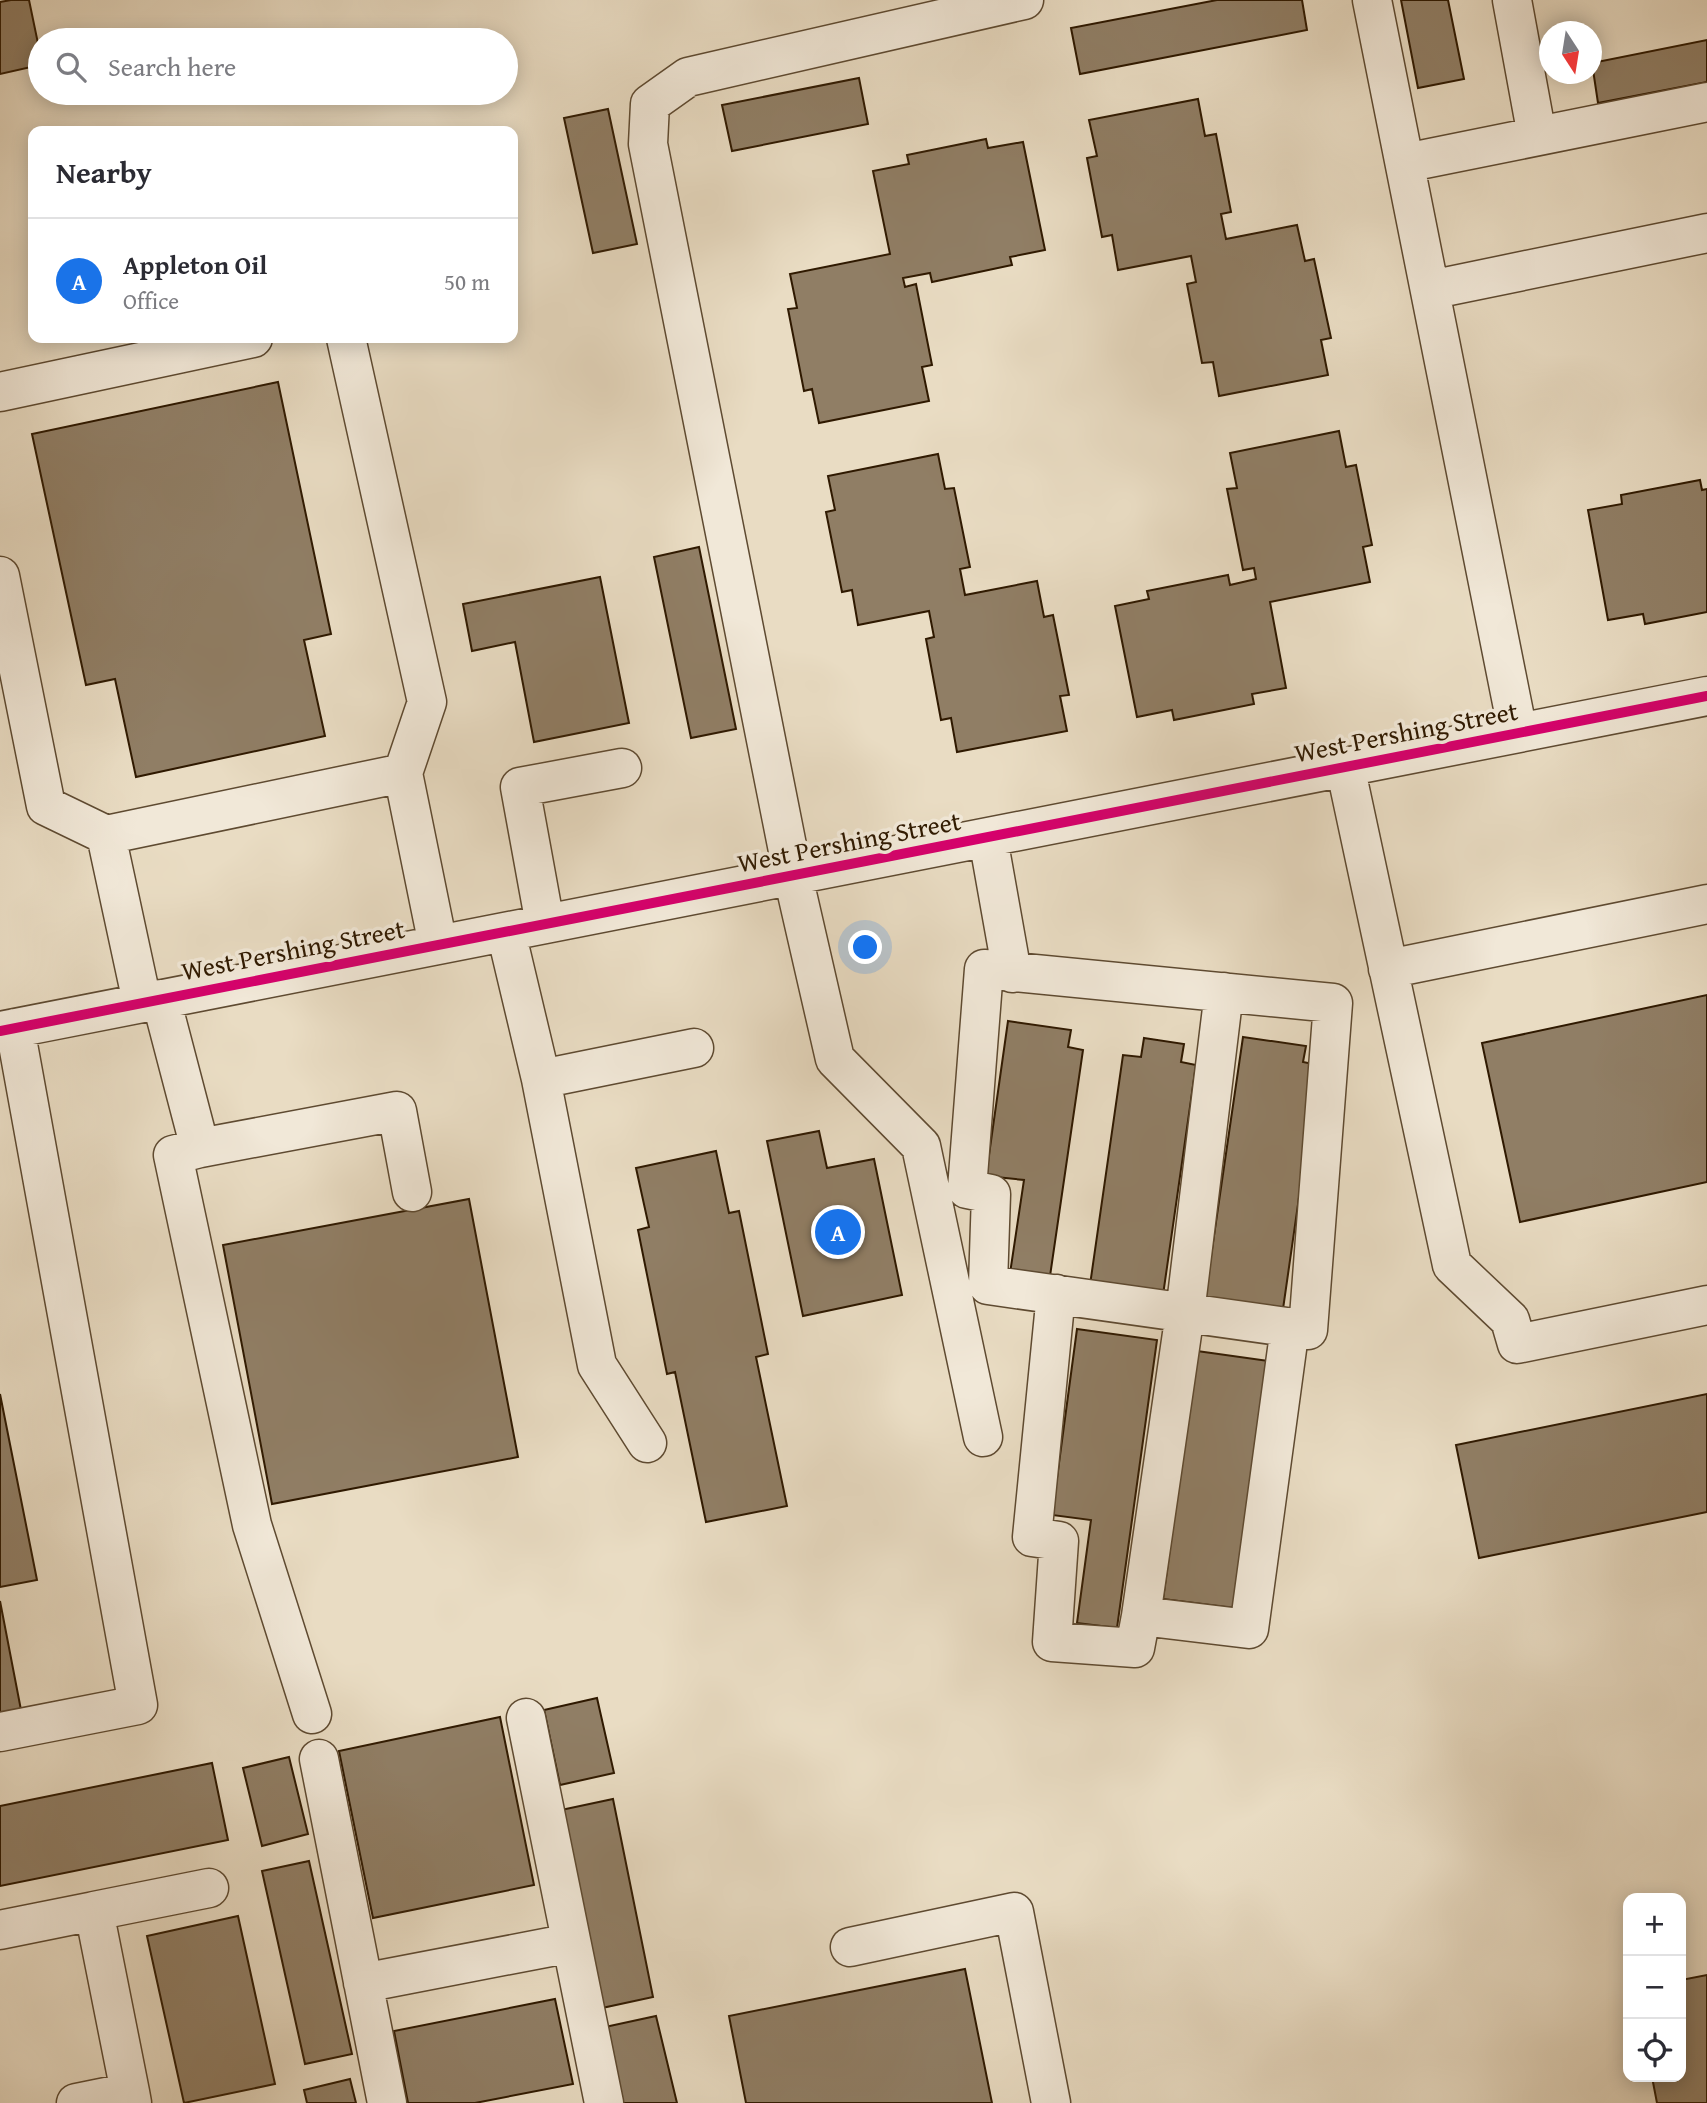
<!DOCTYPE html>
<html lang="en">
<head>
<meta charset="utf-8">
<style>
	:root { --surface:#fff; --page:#f2f2f3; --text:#2b2b33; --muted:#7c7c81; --line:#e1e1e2; --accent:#1a73e8 }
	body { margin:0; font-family:"Gentium Book Plus",serif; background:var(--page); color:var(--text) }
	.controls { position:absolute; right:21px; bottom:21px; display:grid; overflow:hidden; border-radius:14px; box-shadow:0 4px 18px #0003 }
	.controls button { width:63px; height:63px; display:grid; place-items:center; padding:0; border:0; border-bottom:2px solid var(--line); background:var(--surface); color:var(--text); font:35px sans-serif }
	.compass { position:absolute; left:1539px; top:21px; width:63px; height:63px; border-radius:50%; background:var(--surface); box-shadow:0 4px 18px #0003; rotate:168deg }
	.you { position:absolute; left:866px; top:948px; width:24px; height:24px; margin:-18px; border:5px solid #fff; border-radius:50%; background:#1a73e8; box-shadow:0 0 0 10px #1a73e833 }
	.badge { display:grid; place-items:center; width:46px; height:46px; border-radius:50%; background:var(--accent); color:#fff; font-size:23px; font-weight:700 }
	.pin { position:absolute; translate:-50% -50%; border:4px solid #fff; box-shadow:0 2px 7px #0006 }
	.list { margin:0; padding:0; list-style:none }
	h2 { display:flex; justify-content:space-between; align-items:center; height:91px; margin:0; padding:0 28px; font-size:30px }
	h2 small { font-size:23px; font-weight:400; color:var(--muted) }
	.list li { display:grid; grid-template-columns:46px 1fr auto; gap:21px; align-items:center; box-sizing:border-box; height:126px; padding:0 28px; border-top:2px solid var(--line) }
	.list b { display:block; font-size:26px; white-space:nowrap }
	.list p { margin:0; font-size:23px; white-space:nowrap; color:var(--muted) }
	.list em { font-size:23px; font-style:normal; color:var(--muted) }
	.icon { flex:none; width:38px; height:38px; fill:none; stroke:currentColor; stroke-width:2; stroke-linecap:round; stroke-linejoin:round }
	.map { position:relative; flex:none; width:1707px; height:2103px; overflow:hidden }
	.search { position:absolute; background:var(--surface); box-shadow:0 4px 18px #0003; left:28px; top:28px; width:490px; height:77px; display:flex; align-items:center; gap:18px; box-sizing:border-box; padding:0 24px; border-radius:38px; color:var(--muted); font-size:26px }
	.panel { position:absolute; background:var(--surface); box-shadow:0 4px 18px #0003; left:28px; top:126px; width:490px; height:217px; border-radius:14px }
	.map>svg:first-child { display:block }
	.building { fill:#907e65; stroke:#2f1900; stroke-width:2 }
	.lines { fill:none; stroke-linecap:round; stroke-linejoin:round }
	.minor-casing { stroke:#5e4a31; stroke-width:41 }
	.minor { stroke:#f1e8d8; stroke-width:38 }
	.cycleway-casing { stroke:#f1e8d8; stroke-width:15 }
	.cycleway { stroke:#d6006c; stroke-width:10 }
	.labels { text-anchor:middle; stroke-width:7; stroke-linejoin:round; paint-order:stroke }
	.street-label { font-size:26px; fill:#2f1900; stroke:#f1e8d8 }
</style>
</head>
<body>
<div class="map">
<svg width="1707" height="2103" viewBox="0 0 1707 2103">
	<rect width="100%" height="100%" fill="#e9dcc3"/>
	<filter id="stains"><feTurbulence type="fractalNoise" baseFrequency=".00286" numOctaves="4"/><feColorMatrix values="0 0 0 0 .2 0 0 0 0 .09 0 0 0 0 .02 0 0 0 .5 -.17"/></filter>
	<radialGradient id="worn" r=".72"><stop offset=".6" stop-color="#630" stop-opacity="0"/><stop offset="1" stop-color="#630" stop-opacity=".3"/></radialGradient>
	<path class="building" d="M11 0H29L40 53V65L0 74V2Z
		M1217 0H1302L1307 30 1080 74 1071 28Z
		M1401 0H1448L1464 79 1418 88Z
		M1707 40V82L1598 103 1592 63Z
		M859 78 868 124 732 151 722 105Z
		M1198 99 1205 136 1216 134 1231 212 1221 214 1226 239 1297 225 1305 261 1314 259 1331 338 1321 340 1328 375 1219 396 1213 362 1202 363 1187 284 1196 282 1191 256 1118 270 1112 235 1102 237 1087 158 1097 156 1089 120Z
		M608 109 637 244 593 253 564 118Z
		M986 139 988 148 1023 142 1045 250 1010 257 1012 265 932 282 930 273 903 278 905 287 916 284 932 365 922 367 929 401 819 423 812 389 804 391 788 309 797 308 790 274 890 254 873 171 909 164 907 155Z
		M278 382 331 634 304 640 325 736 136 777 115 679 86 685 32 434Z
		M1339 431 1346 467 1356 465 1372 545 1363 547 1370 582 1270 602 1286 688 1252 694 1254 704 1174 720 1172 710 1137 717 1115 606 1149 599 1147 591 1228 575 1230 585 1256 579 1254 568 1243 570 1227 489 1237 488 1230 453Z
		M938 454 945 489 954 488 970 567 960 569 965 595 1037 581 1044 617 1053 615 1069 695 1060 696 1067 731 957 752 951 718 941 720 926 639 934 637 929 611 858 625 852 590 842 592 826 512 835 510 828 476Z
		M1700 480 1702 490 1707 489V612L1645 624 1643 614 1608 620 1588 510 1622 504 1621 495Z
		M699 547 736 729 691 738 654 557Z
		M600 577 629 723 534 742 515 642 472 651 463 604Z
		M1707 995V1182L1520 1222 1482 1043Z
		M1008 1021 1071 1030 1068 1047 1083 1050 1049 1283 1009 1280 1024 1180 986 1176Z
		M1243 1037 1306 1046 1303 1062 1318 1065 1282 1316 1204 1304Z
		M1144 1038 1184 1044 1181 1062 1196 1065 1163 1295 1090 1285 1123 1055 1141 1057Z
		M819 1131 827 1168 874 1159 902 1295 803 1316 767 1141Z
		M716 1151 729 1213 739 1211 768 1354 756 1357 787 1506 706 1522 675 1372 667 1374 638 1230 649 1227 636 1168Z
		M469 1199 518 1457 272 1504 223 1245Z
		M1077 1329 1157 1340 1117 1628 1077 1623 1091 1520 1052 1515Z
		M1197 1351 1275 1362 1241 1609 1163 1599Z
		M0 1394 37 1580 0 1587Z
		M1707 1394V1512L1479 1558 1456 1445Z
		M0 1601 21 1710 0 1714Z
		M597 1698 614 1773 560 1785 544 1710Z
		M500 1717 534 1885 373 1918 339 1751Z
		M289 1757 308 1834 262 1846 243 1768Z
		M212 1763 228 1840 0 1886V1806Z
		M613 1799 653 1997 602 2008 561 1810Z
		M309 1861 352 2054 305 2064 262 1871Z
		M238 1916 275 2084 184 2103 147 1936Z
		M965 1969 992 2103H746L729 2016Z
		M1707 1975V2103H1657L1652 2077H1681V1980Z
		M555 1999 573 2084 475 2103H408L394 2031Z
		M656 2016 677 2103H623L605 2027Z
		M350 2079 356 2103H307L304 2090Z"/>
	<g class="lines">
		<g class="minor-casing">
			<path id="minor" d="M1372 0 1518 733
				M1512 0 1537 136
				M1405 163 1707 102
				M1430 290 1707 233
				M346 338 427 702 403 773
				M0 392 253 338
				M0 576 46 806 106 835
				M1345 766 1452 1265 1510 1320 1517 1344 1707 1305
				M988 838 1012 973
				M545 924 520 787 622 768
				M506 932 541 1079 597 1365 647 1443
				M984 969 1333 1003 1308 1330 988 1285 991 1194 967 1189Z
				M1388 969 1707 904
				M1224 992 1185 1313 1141 1616 1249 1629 1290 1327
				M161 999 200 1148 173 1155 252 1525 312 1714
				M142 1002 106 835 403 773 438 945
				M0 1031 1707 696
				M541 1079 694 1048
				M200 1148 397 1111 412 1192
				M1056 1294 1032 1537 1059 1541 1052 1642 1135 1648 1141 1616
				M983 1437 921 1146 835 1059 793 876 648 144 650 104 688 77 1024 0
				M526 1718 604 2103
				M0 1732 138 1705 15 1028
				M319 1759 387 2103
				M94 1911 209 1888
				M0 1930 94 1911 130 2092
				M850 1947 1014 1912 1051 2103
				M363 1983 571 1943
				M76 2103 130 2092 132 2103"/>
		</g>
		<use href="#minor" class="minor"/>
		<g class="cycleway-casing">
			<path id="cycleway" d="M0 1031 1707 696"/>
		</g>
		<use href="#cycleway" class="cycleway"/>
	</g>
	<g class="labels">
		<g class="street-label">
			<text transform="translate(1406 732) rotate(-11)" y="9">West Pershing Street</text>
			<text transform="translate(849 842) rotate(-11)" y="9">West Pershing Street</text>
			<text transform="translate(293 950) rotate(-11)" y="9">West Pershing Street</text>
		</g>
	</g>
	<rect width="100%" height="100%" filter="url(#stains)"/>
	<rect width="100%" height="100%" fill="url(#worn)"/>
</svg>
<div class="controls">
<button>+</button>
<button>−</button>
<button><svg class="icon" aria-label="locate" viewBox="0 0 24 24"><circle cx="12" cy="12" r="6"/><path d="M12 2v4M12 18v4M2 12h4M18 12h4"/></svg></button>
</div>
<svg class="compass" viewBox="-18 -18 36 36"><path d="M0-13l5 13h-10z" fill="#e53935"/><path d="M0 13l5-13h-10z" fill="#7c7c81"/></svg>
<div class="you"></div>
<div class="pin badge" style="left:838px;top:1232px">A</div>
<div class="search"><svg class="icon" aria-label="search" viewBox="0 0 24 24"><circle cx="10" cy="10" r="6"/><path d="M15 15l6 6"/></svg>Search here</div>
<section class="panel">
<h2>Nearby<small></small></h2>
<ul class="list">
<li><span class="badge">A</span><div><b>Appleton Oil</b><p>Office</p></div><em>50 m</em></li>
</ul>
</section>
</div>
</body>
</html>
